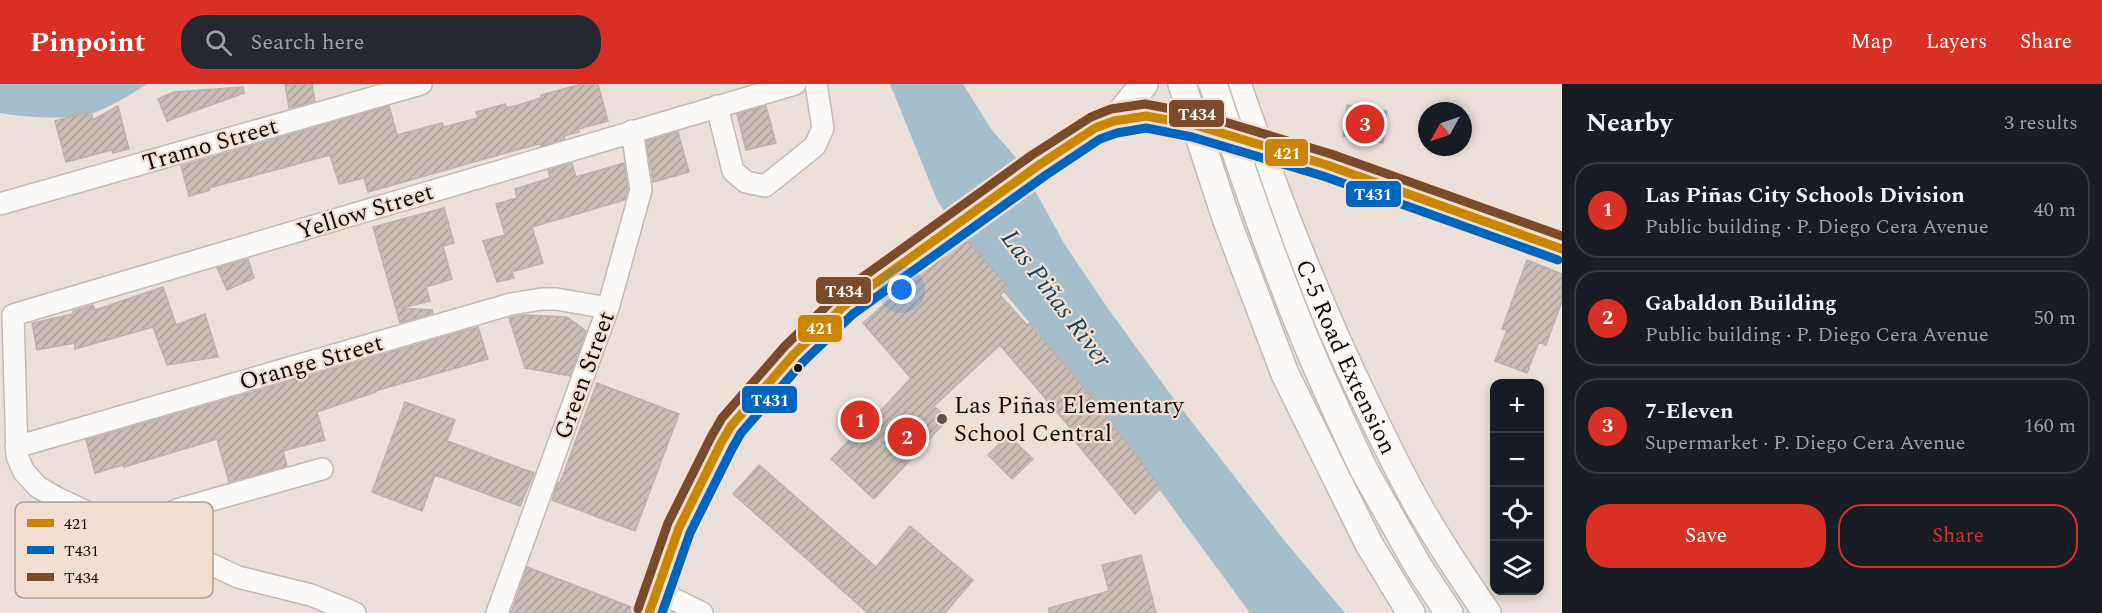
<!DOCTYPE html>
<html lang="en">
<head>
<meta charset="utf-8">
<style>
	:root { --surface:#171b24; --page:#242831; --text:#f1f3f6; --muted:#9ea1a6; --line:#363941; --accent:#d93025 }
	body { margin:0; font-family:Spectral,serif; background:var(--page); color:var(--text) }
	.controls { position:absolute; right:18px; bottom:18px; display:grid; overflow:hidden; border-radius:12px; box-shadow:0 3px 9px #0003 }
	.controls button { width:54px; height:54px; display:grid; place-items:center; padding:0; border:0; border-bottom:2px solid var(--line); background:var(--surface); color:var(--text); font:30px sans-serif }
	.compass { position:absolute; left:1418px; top:18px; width:54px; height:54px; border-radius:50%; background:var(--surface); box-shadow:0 3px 9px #0003; rotate:230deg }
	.you { position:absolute; left:902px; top:206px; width:21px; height:21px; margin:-15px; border:4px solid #fff; border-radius:50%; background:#1a73e8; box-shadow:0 0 0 9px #1a73e833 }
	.badge { display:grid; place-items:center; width:39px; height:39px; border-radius:50%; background:var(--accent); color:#fff; font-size:20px; font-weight:700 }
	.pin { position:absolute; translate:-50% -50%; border:3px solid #fff; box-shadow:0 2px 6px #0006 }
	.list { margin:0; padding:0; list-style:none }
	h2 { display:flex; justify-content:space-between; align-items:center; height:78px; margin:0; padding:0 24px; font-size:26px }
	h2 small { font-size:20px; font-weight:400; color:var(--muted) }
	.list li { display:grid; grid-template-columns:39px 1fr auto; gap:18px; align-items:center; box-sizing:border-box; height:96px; margin:0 12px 12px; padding:0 12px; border:2px solid var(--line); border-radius:24px }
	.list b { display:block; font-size:22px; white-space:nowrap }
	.list p { margin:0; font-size:20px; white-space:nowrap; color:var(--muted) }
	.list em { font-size:20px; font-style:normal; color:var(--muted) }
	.actions { display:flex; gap:12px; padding:18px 24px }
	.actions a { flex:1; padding:14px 0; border:2px solid var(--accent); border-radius:24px; text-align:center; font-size:21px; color:var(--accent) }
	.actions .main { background:var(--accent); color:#fff }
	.icon { flex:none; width:33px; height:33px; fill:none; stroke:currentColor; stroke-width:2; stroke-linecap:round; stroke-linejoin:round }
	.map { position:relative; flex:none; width:1562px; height:529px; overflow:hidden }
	header { display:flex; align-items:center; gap:36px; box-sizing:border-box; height:84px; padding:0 30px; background:var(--accent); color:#fff }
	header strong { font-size:28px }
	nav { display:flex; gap:33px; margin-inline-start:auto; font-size:21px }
	.search { width:420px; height:54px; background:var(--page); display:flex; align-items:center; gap:15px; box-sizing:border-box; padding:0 21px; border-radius:24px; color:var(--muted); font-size:22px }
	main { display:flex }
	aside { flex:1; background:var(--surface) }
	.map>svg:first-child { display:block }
	.water { fill:#a4becb }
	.pier { fill:#ebe0da }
	.building { fill:url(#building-hatch); stroke:#bbb2ad; stroke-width:1.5 }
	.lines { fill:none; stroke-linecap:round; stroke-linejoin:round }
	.minor-casing { stroke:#c3bab5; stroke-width:24 }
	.major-casing { stroke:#c3bab5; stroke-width:30 }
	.minor { stroke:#fcfaf9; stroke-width:21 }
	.major { stroke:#fcfaf9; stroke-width:27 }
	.major-bridge-casing { stroke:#c3bab5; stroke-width:30; stroke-linecap:butt }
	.major-bridge { stroke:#fcfaf9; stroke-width:27 }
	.bus-1-casing { stroke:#f3ded2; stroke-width:14 }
	.bus-2-casing { stroke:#f3ded2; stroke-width:14 }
	.bus-3-casing { stroke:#f3ded2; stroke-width:14 }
	.bus-1 { stroke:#c98701; stroke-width:9 }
	.bus-2 { stroke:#0065bd; stroke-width:9 }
	.bus-3 { stroke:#7a4b2a; stroke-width:9 }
	.bus-dot { fill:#110a07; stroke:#f3ded2; stroke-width:2 }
	.poi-dot { fill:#5d5551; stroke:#f3ded2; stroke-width:2 }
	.labels { text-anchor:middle; stroke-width:4.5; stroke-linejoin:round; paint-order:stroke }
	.street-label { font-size:24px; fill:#110a07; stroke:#f3ded2 }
	.poi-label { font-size:24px; fill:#110a07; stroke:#f3ded2; text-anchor:start }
	.water-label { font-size:26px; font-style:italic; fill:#0f485f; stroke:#f3ded2 }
	.key { fill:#f3ded2; stroke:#af9e95; stroke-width:1.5 }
	.key-label { font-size:16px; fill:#110a07 }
	.line-badge { stroke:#f3ded2; stroke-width:2 }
	.badge-label { font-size:16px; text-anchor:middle; font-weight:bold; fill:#fff }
</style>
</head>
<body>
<header>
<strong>Pinpoint</strong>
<div class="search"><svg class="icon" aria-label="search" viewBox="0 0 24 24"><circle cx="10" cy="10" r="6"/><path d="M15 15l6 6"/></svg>Search here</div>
<nav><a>Map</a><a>Layers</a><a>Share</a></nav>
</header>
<main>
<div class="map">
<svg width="1562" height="529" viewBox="0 0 1562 529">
	<defs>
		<pattern id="building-hatch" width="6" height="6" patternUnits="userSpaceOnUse" patternTransform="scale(1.5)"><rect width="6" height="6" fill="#c9bdb6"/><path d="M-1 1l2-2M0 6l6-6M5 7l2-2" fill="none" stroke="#aca19b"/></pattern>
	</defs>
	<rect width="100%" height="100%" fill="#ebe0da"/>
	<path class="water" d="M0 0H147C130 11 112 22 93 29 71 37 23 33 0 29Z
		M890 0H963L991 45 1018 76 1065 161 1109 226 1171 311 1283 455 1345 529H1250L1134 371 1040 251 968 166 937 116Z"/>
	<path class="pier" d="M1020 74 1036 102 970 151 951 124Z"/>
	<path class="building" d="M285 0H312L315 17 289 24Z
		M582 0H598L608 37 578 45 579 48 564 52 565 55 541 62 540 60 520 65 368 108 364 94 339 100 330 71 209 104 210 106 189 112 181 82 389 22 397 51 442 39 444 43 478 34 476 28 505 20 507 24 541 14V11Z
		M243 3 244 9 167 37 158 15 174 8Z
		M1347 21 1387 27 1383 59 1343 52Z
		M118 22 129 65 113 69 112 66 66 78 55 37 91 27 93 36Z
		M766 22 776 59 746 66 737 30Z
		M678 48 689 88 653 98 646 57Z
		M572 79 576 93 624 79 628 105 625 116 532 143 543 179 512 188 514 194 497 198 483 157 505 151 496 120 517 114 515 105 550 94 548 86Z
		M444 124 454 159 443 162 452 195 426 203 430 217 402 224 432 226 433 229 400 239 373 143Z
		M965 154 1009 203 1000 211 1027 241 1029 239 1095 317 1161 404 1135 430 1068 349 1072 346 1000 261 934 322 948 335 874 415 831 375 859 346 861 348 911 294 863 239 938 173Z
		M248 175 254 194 227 206 217 184Z
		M1527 176 1562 190V217L1546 261 1539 258 1527 289 1495 277 1507 246 1502 245Z
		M163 203 176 241 205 230 218 273 167 281 153 243 75 265V259L37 266 32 239 73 230V227L93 221 95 226Z
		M523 231 567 233 586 247 570 292 525 284 509 234Z
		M478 243 488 275 375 307 376 308 317 328 325 356 283 367 287 382 229 398 217 355 124 383 123 381 95 389 86 356Z
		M597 299 679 330 635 447 552 416 558 398 560 399Z
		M405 318 455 336 447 357 534 389 520 422 435 391 422 427 372 408Z
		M1008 351 1033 375 1012 395 988 371Z
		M759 381 876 483 910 442 973 496 945 529H868L733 410Z
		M1141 471 1156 529H1049V524L1109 507 1102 481Z
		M527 483 634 524V529H511Z"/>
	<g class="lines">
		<g class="minor-casing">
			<path id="minor" d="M717 22 733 87 746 98 765 102 815 62 823 44 816 0
				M0 120 421 0
				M16 363 511 220 542 215H556L608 224
				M161 457 171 433 176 426 322 385
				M657 507 702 529
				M355 529 311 511 238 493 161 457 119 443 57 414 38 403 24 388 17 372 13 231 795 0
				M497 529 608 224 641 106 632 47"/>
		</g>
		<g class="major-casing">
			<g id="major">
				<path d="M1182 0 1227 137 1285 290 1369 460 1411 529"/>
				<path id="s1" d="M1237 0C1276 111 1317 219 1369 325 1386 360 1403 396 1423 430 1443 464 1465 497 1487 529"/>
				<path d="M1114 37 1144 0"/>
				<path d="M1364 386 1418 482 1449 529"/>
				<path d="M649 529 679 444 721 359 731 342 794 270 845 221 1039 81 1095 44 1114 37 1146 32 1195 41 1327 81 1562 165"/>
			</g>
		</g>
		<use href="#minor" class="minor"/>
		<use href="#major" class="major"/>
		<g class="major-bridge-casing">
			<path id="major-bridge" d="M1213 0C1236 69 1259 138 1286 207 1309 268 1336 327 1364 386"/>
		</g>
		<use href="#major-bridge" class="major-bridge"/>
		<g class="bus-1-casing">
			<path id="bus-1" d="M649 529 679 444 721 359 731 342 794 270 845 221 1039 81 1095 44 1114 37 1146 32 1195 41 1327 81 1562 165"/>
		</g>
		<g class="bus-2-casing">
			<path id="bus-2" d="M662 529 690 449 732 365 741 349 803 278 853 230 1046 91 1100 55 1117 49 1146 44 1192 53 1323 92 1558 176"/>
		</g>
		<g class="bus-3-casing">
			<path id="bus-3" d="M638 525 668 439 711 353 722 334 785 262 838 211 1032 71 1091 33 1111 25 1145 20 1198 30 1331 70 1562 152"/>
		</g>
		<use href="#bus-1" class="bus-1"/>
		<use href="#bus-2" class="bus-2"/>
		<use href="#bus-3" class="bus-3"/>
	</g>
	<circle class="bus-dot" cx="798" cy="284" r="5"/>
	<circle class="poi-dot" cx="942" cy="335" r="6"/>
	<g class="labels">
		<g class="street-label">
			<text transform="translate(210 60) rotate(-16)" y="8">Tramo Street</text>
			<text transform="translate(365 127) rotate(-17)" y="8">Yellow Street</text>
			<text dy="8" stroke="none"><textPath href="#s1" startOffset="294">C-5 Road Extension</textPath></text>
			<text transform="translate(311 278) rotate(-16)" y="8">Orange Street</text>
			<text transform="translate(584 291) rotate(-70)" y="8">Green Street</text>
		</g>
		<g class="poi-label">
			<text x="954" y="329">Las Piñas Elementary<tspan x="954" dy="28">School Central</tspan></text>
		</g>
		<g class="water-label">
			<text transform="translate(1057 214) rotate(53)" y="9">Las Piñas River</text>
		</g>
	</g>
	<rect x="15" y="418" width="198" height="96" rx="9" class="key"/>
	<rect x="27" y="435" width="27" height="8" fill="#c98701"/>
	<rect x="27" y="462" width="27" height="8" fill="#0065bd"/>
	<rect x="27" y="489" width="27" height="8" fill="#7a4b2a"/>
	<g class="key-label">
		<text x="64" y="445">421</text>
		<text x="64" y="472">T431</text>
		<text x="64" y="499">T434</text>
	</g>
	<g class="line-badge">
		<rect x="1168" y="15" width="57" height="29" rx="6" fill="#7a4b2a"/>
		<rect x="1264" y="54" width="45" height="29" rx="6" fill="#c98701"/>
		<rect x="1345" y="96" width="57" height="28" rx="6" fill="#0065bd"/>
		<rect x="815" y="192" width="57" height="29" rx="6" fill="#7a4b2a"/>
		<rect x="797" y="230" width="46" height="29" rx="6" fill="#c98701"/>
		<rect x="741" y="301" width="57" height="29" rx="6" fill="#0065bd"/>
	</g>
	<g class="badge-label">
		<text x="1197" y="36">T434</text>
		<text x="1287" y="75">421</text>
		<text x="1373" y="116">T431</text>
		<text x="844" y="213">T434</text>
		<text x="820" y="250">421</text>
		<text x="770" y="322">T431</text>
	</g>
</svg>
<div class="controls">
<button>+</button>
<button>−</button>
<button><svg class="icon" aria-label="locate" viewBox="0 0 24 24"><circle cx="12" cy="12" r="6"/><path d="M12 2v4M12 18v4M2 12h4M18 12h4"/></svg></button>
<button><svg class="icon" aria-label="layers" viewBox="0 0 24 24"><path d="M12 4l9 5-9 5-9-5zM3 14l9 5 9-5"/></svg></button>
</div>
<svg class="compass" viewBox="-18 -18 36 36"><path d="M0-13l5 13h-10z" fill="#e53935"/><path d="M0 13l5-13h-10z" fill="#9ea1a6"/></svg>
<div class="you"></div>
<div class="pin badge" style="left:860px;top:336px">1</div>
<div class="pin badge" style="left:907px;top:353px">2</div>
<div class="pin badge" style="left:1365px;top:40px">3</div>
</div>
<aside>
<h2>Nearby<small>3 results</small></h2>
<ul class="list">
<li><span class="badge">1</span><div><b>Las Piñas City Schools Division</b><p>Public building · P. Diego Cera Avenue</p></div><em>40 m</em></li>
<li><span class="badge">2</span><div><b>Gabaldon Building</b><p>Public building · P. Diego Cera Avenue</p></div><em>50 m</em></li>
<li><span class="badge">3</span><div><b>7-Eleven</b><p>Supermarket · P. Diego Cera Avenue</p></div><em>160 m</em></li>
</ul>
<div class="actions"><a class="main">Save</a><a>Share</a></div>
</aside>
</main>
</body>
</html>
